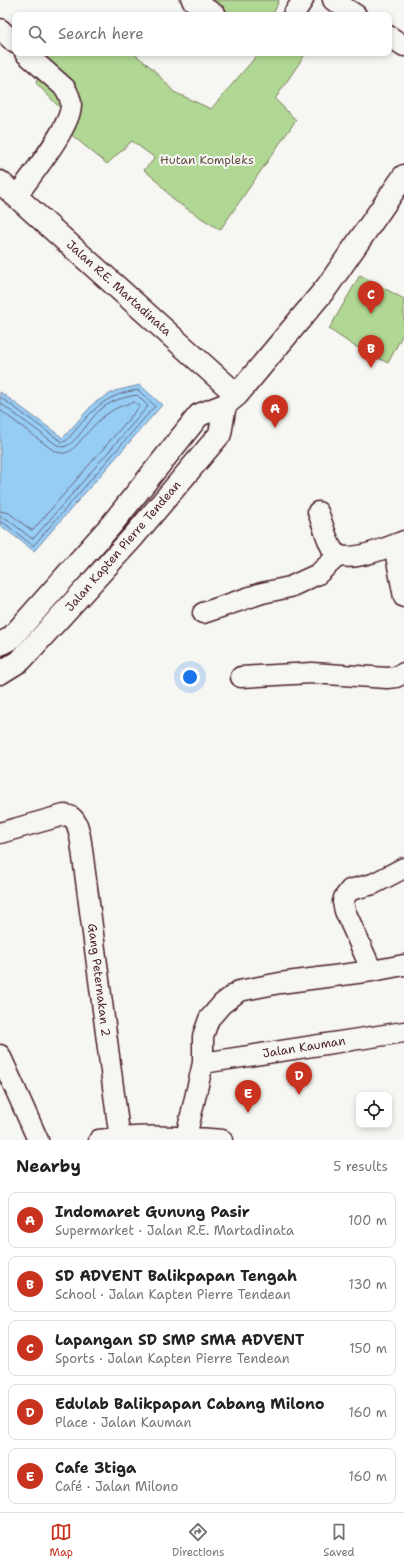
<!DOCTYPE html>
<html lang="en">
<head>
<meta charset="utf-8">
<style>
	:root { --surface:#fff; --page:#f2f2f2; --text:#222; --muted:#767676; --line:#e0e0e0; --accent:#c8321e }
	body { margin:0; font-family:"Shantell Sans",sans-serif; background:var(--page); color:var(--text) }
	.controls { position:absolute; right:12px; bottom:12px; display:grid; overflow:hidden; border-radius:8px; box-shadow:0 2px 6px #0003 }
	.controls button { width:36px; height:36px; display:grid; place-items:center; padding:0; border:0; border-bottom:1px solid var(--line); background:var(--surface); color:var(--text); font:20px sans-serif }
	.you { position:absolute; left:190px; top:677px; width:14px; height:14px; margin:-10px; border:3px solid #fff; border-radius:50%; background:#1a73e8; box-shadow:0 0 0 6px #1a73e833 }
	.badge { display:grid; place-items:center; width:26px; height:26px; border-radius:50%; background:var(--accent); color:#fff; font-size:13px; font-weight:700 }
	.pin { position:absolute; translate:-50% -33px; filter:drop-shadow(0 1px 2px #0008) }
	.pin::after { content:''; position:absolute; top:21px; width:14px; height:12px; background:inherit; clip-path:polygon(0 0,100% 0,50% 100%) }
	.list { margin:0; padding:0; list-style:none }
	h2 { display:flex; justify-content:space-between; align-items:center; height:52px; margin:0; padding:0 16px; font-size:17px }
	h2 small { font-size:13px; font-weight:400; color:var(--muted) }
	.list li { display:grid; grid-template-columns:26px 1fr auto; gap:12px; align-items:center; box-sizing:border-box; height:56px; margin:0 8px 8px; padding:0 8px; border:1px solid var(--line); border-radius:8px }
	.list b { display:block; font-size:15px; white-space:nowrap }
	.list p { margin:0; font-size:13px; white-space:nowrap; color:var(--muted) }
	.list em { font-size:13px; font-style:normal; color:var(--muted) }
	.icon { flex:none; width:22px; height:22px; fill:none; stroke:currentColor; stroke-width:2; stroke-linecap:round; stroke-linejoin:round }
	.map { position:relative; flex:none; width:404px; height:1140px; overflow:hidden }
	.search { position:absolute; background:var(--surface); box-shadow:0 2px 6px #0003; left:12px; right:12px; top:12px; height:44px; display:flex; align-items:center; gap:10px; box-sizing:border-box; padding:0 14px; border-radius:8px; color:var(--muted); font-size:15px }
	.sheet { height:372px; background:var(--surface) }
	nav { display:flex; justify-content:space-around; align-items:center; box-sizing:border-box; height:56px; border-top:1px solid var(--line); background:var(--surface); font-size:11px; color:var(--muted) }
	nav a { display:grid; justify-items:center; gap:2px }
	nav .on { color:var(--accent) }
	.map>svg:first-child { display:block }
	.green { fill:#b0d793; stroke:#7d7b5f }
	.water { fill:#96cdf5; stroke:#7887a4 }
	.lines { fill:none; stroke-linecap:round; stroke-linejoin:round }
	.shore { stroke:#68657c; stroke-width:1 }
	.minor-casing { stroke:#4a1f2b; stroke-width:23 }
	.tertiary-casing { stroke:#4a1f2b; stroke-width:25 }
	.minor { stroke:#f6f6f2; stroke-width:20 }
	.tertiary { stroke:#f6f6f2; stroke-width:22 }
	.labels { text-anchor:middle; stroke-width:4; stroke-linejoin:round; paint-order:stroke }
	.park-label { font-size:12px; fill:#644d45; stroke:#f6f6f2 }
	.street-label { font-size:12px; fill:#4a1f2b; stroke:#f6f6f2 }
</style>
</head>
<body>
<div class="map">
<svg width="404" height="1140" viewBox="0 0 404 1140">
	<rect width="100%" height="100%" fill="#f6f6f2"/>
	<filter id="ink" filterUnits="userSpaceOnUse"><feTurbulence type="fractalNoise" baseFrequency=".025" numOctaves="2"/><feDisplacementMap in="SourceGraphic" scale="8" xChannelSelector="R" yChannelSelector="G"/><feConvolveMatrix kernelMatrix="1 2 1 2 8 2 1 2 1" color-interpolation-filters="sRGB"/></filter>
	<g filter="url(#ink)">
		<path class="green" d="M178 0H279L273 15H204Z
			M46 53H133L152 68 174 92 211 109 259 53H306L275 99 296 120 220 230 175 201 155 179 144 170 155 158 132 141 107 164 63 128V111L36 83Z
			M360 275 404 299V332L388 363 351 344 329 329Z"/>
		<path class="water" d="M140 385 162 405 34 551 0 525V392L63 438 94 403 115 391Z"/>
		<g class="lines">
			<path class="shore" d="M0 397 62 442 66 441C90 414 101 395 138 390L155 406 34 545H32L4 523 0 522
				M0 403 57 445 63 447C76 445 89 419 100 410 110 401 124 397 137 395L148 406 34 538H31L7 519 0 517
				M0 410 54 451C61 454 68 454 74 448 94 426 104 409 134 402L140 406 33 530H31L9 513 0 511"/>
			<g class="minor-casing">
				<path id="minor" d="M192 0 216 15
					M333 0 356 15
					M293 15 303 0
					M0 29 15 43
					M389 36 404 46
					M16 197C30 177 71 127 71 105 71 98 68 93 65 88L25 53
					M318 512C322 522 328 544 334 552 345 566 391 546 404 541
					M394 545 404 597
					M203 613 262 593 290 587 318 574 339 555
					M241 677 312 673 387 678 396 677 404 673
					M0 833 64 815C78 815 79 832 81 842L120 1140
					M372 971 345 911 343 902 344 898 350 890 373 884 404 868
					M0 1055 38 1140
					M203 1063 404 1032
					M186 1137 203 1063V1036L209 1019 222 1004 239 991 280 983 372 971 404 965
					M99 1140C140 1134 181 1136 222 1140"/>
			</g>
			<g class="tertiary-casing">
				<path id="tertiary" d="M0 182 237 395
					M0 644 11 638 112 524 199 415 225 405 237 395 327 287 404 176
					M0 673 21 660 134 536 220 434 225 405"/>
			</g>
			<use href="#minor" class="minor"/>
			<use href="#tertiary" class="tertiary"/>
		</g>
	</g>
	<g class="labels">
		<g class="park-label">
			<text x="207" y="164">Hutan Kompleks</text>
		</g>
		<g class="street-label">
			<text transform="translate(119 288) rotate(42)" y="4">Jalan R.E. Martadinata</text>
			<text transform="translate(123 546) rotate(-49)" y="4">Jalan Kapten Pierre Tendean</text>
			<text transform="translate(99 980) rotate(83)" y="4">Gang Peternakan 2</text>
			<text transform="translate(304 1047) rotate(-9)" y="4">Jalan Kauman</text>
		</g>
	</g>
</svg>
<div class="controls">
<button><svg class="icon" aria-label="locate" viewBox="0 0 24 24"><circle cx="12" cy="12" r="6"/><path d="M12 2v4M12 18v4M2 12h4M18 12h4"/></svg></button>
</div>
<div class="you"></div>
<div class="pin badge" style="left:275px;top:428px">A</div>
<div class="pin badge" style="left:371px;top:368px">B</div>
<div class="pin badge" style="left:371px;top:314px">C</div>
<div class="pin badge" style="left:299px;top:1095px">D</div>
<div class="pin badge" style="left:248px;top:1113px">E</div>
<div class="search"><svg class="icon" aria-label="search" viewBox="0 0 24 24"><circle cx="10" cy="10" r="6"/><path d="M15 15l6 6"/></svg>Search here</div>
</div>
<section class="sheet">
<h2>Nearby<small>5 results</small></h2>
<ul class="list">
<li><span class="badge">A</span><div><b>Indomaret Gunung Pasir</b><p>Supermarket · Jalan R.E. Martadinata</p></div><em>100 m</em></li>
<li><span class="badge">B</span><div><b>SD ADVENT Balikpapan Tengah</b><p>School · Jalan Kapten Pierre Tendean</p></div><em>130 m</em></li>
<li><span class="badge">C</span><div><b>Lapangan SD SMP SMA ADVENT</b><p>Sports · Jalan Kapten Pierre Tendean</p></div><em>150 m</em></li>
<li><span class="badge">D</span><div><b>Edulab Balikpapan Cabang Milono</b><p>Place · Jalan Kauman</p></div><em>160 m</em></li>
<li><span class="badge">E</span><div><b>Cafe 3tiga</b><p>Café · Jalan Milono</p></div><em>160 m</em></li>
</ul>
</section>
<nav>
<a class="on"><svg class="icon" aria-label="map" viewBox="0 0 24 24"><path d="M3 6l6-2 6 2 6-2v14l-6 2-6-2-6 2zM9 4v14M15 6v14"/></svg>Map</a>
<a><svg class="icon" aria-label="directions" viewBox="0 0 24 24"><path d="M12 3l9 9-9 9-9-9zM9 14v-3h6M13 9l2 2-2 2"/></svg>Directions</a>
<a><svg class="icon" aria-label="saved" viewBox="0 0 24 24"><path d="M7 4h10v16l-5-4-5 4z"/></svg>Saved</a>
</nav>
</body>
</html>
